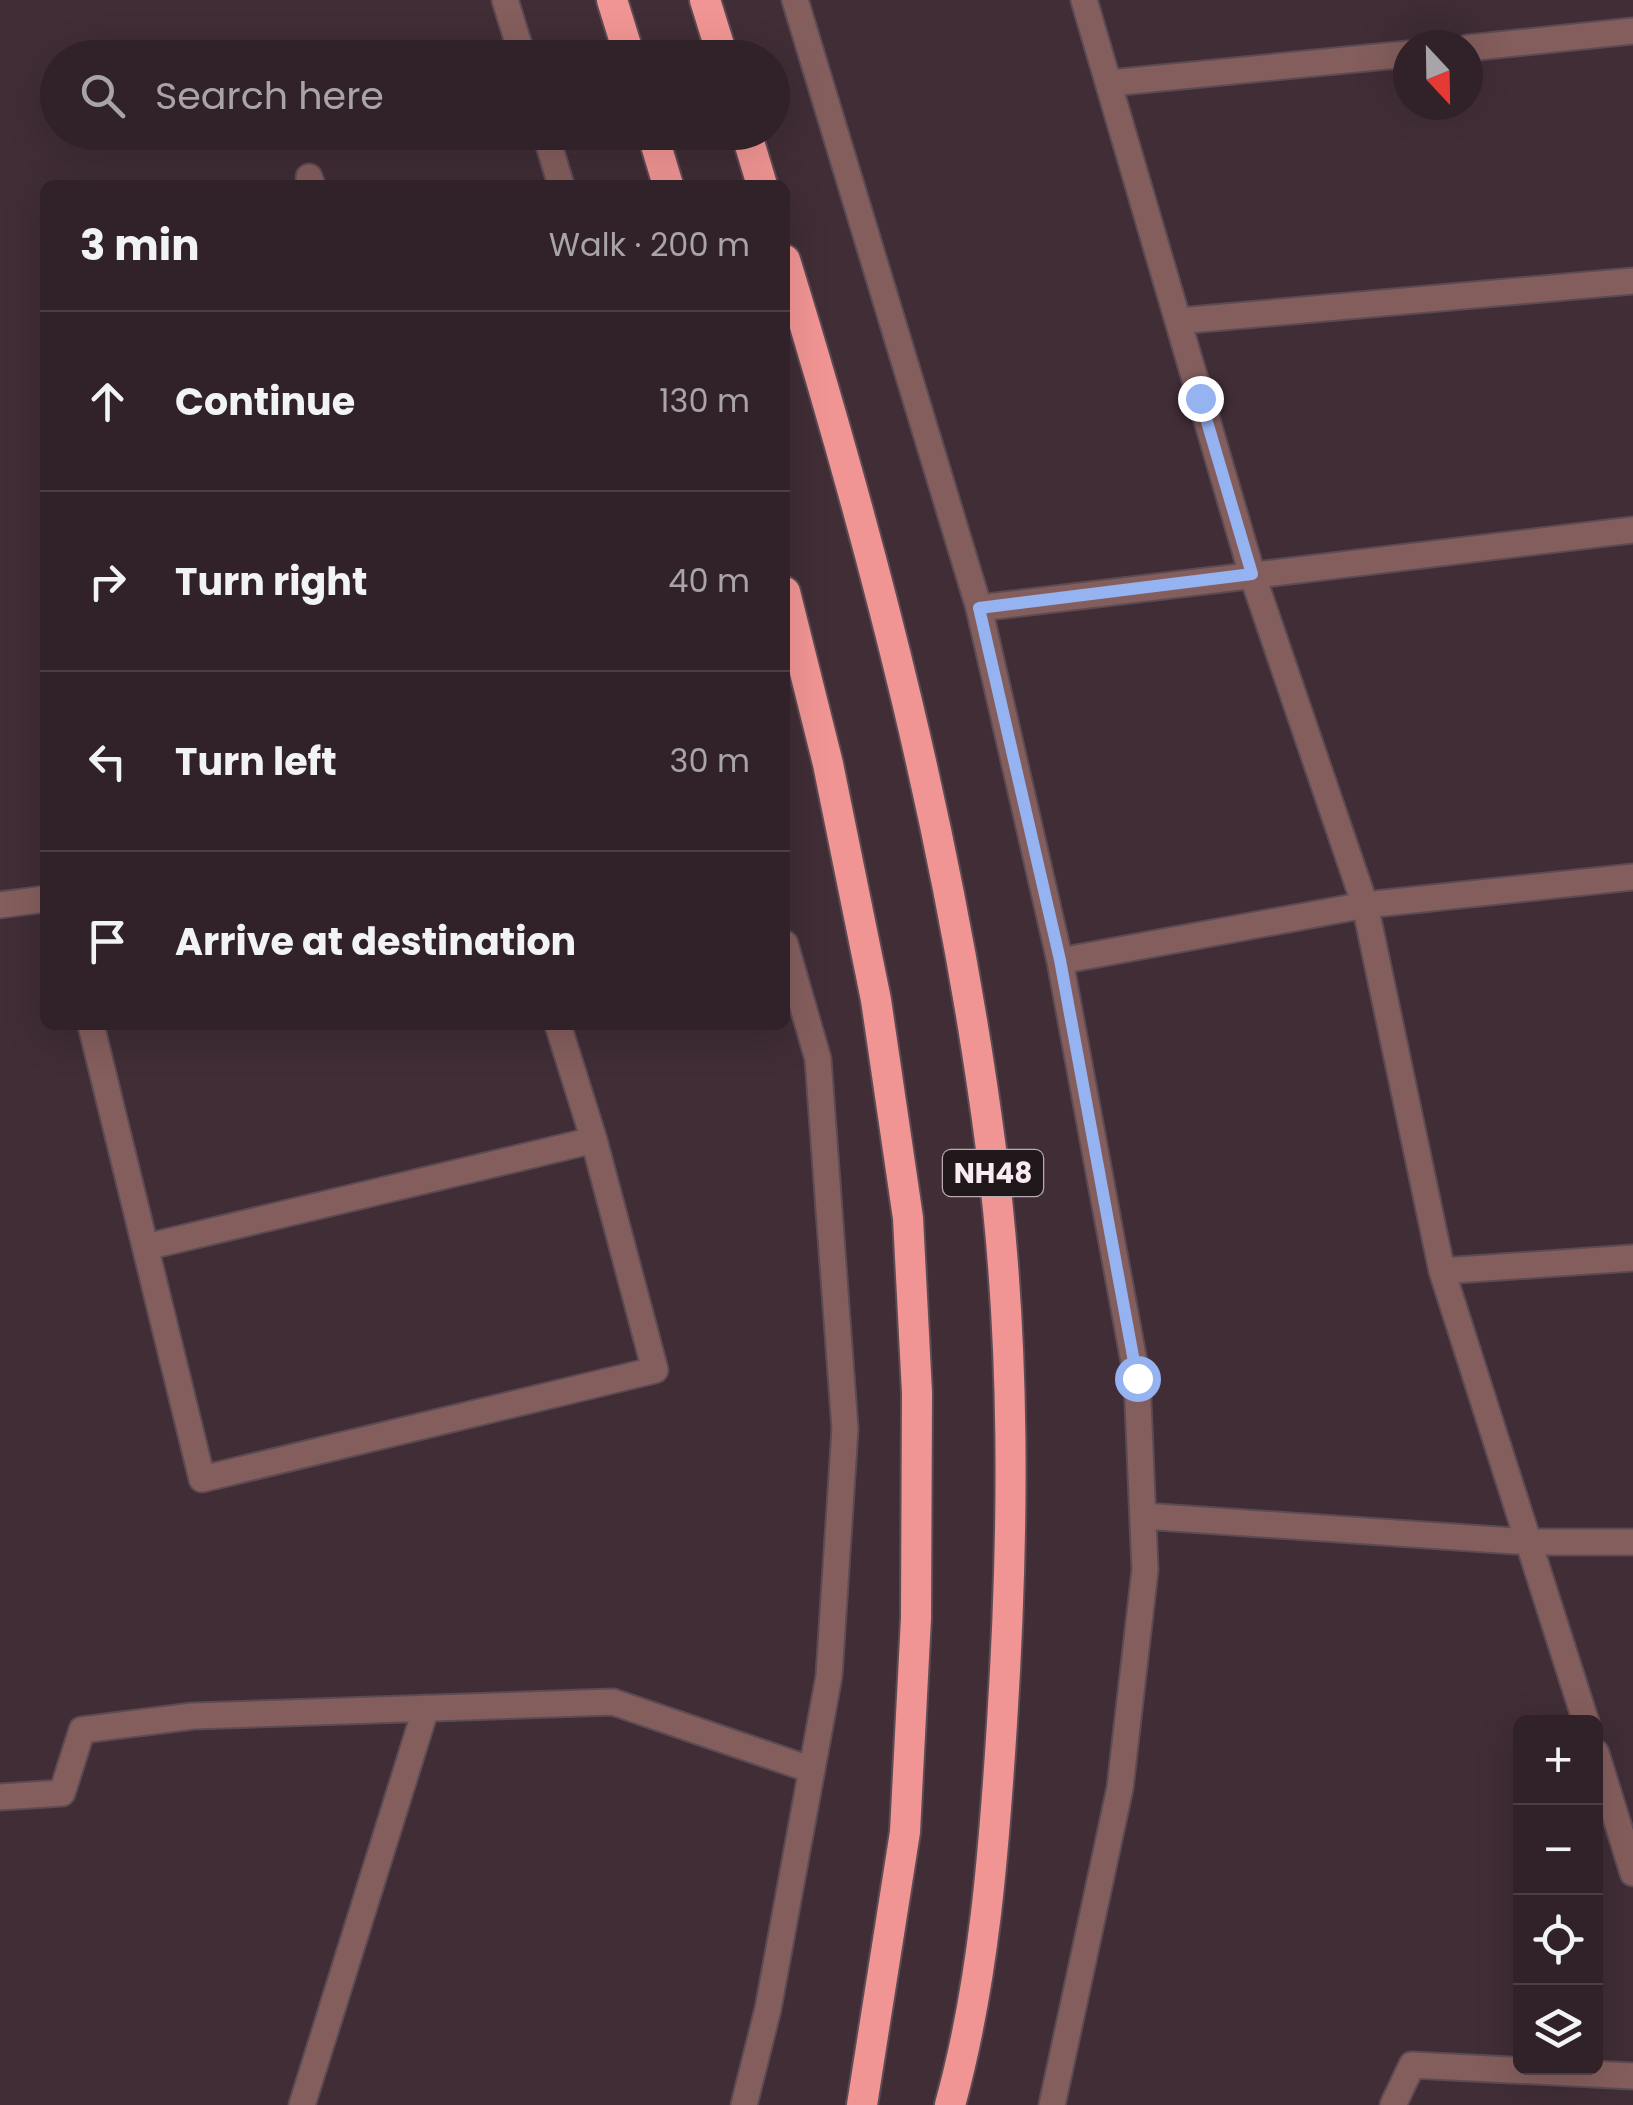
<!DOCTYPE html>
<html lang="en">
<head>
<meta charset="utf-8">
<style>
	:root { --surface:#302228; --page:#3c2f34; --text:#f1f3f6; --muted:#a8a4a8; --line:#4b3f45 }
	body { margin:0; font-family:Poppins,sans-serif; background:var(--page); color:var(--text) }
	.controls { position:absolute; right:30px; bottom:30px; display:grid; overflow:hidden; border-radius:15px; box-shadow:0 10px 40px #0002 }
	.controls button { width:90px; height:90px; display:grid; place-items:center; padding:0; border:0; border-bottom:2px solid var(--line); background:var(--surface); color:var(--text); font:50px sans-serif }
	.compass { position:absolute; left:1393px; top:30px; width:90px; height:90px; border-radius:50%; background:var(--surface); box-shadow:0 10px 40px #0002; rotate:158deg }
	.stop { position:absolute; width:30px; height:30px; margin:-22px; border:8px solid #95b2f1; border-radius:50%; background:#fff }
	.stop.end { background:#95b2f1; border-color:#fff; box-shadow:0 2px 10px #0008 }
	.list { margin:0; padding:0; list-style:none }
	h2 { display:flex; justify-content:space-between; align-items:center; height:130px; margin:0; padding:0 40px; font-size:42px }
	h2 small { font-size:32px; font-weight:400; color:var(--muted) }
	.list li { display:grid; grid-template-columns:65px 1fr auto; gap:30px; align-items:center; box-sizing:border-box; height:180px; padding:0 40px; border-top:2px solid var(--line) }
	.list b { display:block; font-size:38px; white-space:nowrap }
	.list em { font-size:32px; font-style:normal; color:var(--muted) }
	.icon { flex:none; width:55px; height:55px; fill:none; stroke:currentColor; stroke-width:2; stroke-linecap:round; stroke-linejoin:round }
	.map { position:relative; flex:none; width:1633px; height:2105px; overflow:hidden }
	.search { position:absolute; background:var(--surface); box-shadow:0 10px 40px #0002; left:40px; top:40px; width:750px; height:110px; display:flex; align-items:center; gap:25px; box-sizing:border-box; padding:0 35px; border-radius:55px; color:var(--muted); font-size:38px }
	.panel { position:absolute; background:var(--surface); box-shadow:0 10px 40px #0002; left:40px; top:180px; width:750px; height:850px; border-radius:15px }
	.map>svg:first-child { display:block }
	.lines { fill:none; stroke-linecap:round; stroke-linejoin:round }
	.minor-casing { stroke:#5d4b54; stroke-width:29 }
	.highway-casing { stroke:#5d4b54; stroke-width:34 }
	.minor { stroke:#845e5d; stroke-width:25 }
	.highway { stroke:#f19594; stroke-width:30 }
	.route { stroke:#95b2f1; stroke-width:12 }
	.labels { text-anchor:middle; stroke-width:8; stroke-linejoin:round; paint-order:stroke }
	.shield { fill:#21181c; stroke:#b8acb1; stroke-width:2.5 }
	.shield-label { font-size:28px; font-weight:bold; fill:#f8ebf1 }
</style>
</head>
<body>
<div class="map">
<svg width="1633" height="2105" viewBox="0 0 1633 2105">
	<rect width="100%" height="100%" fill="#402d36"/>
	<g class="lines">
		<g class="minor-casing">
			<path id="minor" d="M505 0 523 58
				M795 0 979 608 1060 961 1137 1378 1145 1570 1120 1788 1052 2105
				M1084 0 1252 574 1365 905 1442 1271 1586 1722
				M1468 48 1633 31
				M1110 83 1408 54
				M545 132 561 185
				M309 177 312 185
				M1178 321 1633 281
				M979 608 1633 530
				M0 905 45 899
				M1060 961 1365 905 1633 877
				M91 1025 202 1479 655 1370 594 1140 558 1025
				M146 1247 594 1140
				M1442 1271 1633 1258
				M1143 1516 1529 1542H1633
				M1596 1753 1633 1873
				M0 1797 62 1793 82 1730 193 1716 613 1702 812 1770
				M302 2105 426 1708
				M744 2105 768 2009 829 1676 845 1429 818 1059 785 944
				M1393 2105 1412 2065 1633 2076"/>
		</g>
		<g class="highway-casing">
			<path id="highway" d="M612 0 630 58
				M705 0 723 58
				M652 132 668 185
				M746 132 762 185
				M785 260C874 549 952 849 991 1149 1016 1339 1014 1533 1002 1723 994 1850 984 1982 950 2105
				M785 592 828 764 876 1000 908 1218 917 1393 916 1618 905 1832 862 2105"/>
		</g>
		<use href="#minor" class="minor"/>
		<use href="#highway" class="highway"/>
	</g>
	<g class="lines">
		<path class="route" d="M1137 1378 1060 960 979 608 1252 574 1200 398"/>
	</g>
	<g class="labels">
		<rect class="shield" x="943" y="1150" width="100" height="46" rx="8"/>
		<g class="shield-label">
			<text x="993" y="1183">NH48</text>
		</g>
	</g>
</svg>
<div class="controls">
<button>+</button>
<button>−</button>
<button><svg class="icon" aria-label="locate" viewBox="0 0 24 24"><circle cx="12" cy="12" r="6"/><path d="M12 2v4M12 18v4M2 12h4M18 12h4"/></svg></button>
<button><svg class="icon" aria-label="layers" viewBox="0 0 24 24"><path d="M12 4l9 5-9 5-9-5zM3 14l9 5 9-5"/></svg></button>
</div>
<svg class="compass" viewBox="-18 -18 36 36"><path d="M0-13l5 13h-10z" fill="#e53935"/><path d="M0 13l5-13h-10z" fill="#a8a4a8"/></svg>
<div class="stop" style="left:1137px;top:1378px"></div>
<div class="stop end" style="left:1200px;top:398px"></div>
<div class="search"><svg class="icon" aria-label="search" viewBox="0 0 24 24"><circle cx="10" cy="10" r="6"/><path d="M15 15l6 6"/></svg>Search here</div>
<section class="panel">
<h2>3 min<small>Walk · 200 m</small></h2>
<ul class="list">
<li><svg class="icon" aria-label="ahead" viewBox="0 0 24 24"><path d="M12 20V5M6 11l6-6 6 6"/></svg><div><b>Continue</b></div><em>130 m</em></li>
<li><svg class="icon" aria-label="right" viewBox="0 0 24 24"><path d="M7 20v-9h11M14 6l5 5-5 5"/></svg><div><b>Turn right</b></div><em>40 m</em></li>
<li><svg class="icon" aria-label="left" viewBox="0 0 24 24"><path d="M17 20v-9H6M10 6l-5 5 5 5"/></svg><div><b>Turn left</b></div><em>30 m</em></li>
<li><svg class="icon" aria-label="arrive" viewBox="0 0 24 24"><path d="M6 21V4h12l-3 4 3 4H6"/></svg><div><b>Arrive at destination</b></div></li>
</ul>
</section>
</div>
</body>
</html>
